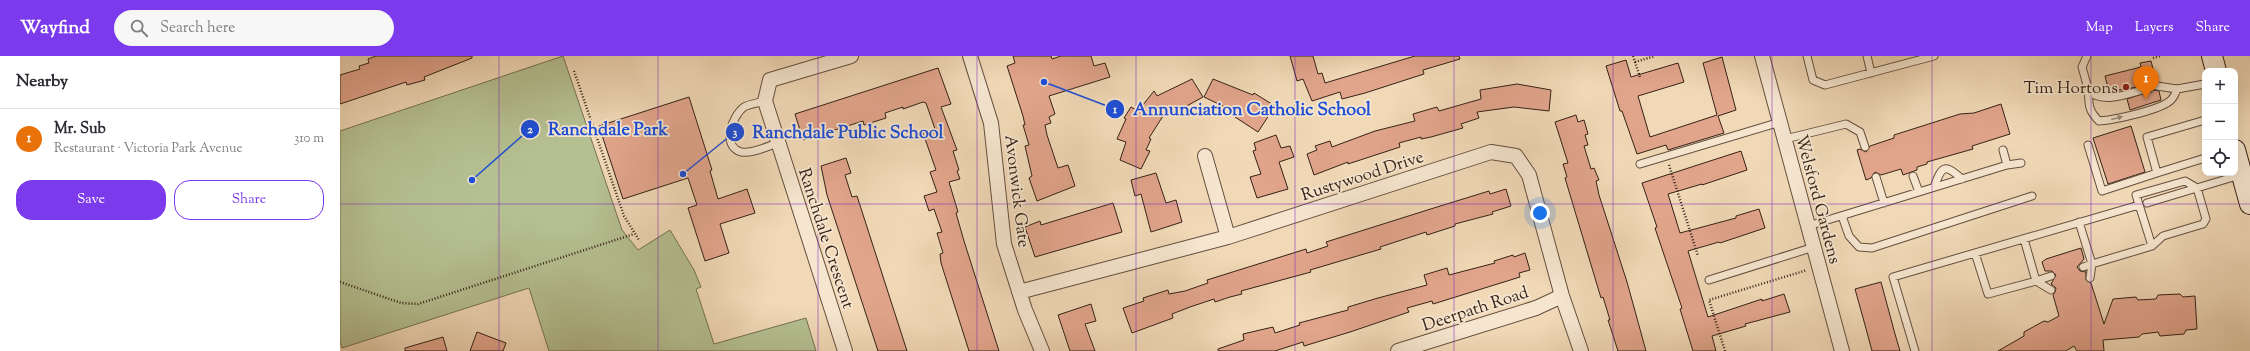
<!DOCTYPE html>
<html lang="en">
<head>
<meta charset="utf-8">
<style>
	:root { --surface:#fff; --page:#f7f7f7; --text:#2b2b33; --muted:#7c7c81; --line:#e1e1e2; --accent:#7c3aed }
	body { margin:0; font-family:"Sorts Mill Goudy",serif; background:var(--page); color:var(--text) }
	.controls { position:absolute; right:12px; top:12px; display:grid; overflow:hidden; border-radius:8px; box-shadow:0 4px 16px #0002 }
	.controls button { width:36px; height:36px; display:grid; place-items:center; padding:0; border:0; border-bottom:1px solid var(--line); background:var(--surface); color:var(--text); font:20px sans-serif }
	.you { position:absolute; left:1200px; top:157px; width:14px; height:14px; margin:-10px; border:3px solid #fff; border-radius:50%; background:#1a73e8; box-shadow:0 0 0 6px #1a73e833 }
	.badge { display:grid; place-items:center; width:26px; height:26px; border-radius:50%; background:var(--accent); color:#fff; font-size:13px; font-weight:700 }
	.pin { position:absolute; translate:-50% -33px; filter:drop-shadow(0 1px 2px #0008) }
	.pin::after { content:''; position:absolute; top:21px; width:14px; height:12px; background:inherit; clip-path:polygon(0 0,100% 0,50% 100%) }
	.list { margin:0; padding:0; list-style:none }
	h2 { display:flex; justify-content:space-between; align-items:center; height:52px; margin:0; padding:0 16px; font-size:17px }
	h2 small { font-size:13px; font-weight:400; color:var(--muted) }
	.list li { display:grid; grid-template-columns:26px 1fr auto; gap:12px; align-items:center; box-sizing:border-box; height:60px; padding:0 16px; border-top:1px solid var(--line) }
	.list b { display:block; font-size:15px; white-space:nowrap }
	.list p { margin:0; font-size:13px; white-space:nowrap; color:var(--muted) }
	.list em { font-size:13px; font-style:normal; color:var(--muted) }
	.actions { display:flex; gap:8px; padding:12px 16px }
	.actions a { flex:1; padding:9px 0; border:1px solid var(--accent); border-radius:16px; text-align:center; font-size:14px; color:var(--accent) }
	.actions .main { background:var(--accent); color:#fff }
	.icon { flex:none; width:22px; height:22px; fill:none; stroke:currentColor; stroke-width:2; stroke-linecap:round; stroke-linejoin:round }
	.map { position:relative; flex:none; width:1910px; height:295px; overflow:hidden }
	header { display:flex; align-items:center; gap:24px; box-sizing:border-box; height:56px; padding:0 20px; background:var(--accent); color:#fff }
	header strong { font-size:19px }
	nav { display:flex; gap:22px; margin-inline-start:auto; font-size:14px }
	.search { width:280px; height:36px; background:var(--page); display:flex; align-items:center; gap:10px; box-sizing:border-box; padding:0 14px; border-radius:22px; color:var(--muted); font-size:15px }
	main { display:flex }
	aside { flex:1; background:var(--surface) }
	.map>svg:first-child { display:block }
	.green { fill:#b5c092; stroke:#757054 }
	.building { fill:#e1a58c; stroke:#352116 }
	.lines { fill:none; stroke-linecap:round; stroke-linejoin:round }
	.service-casing { stroke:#644f3e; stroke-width:9 }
	.minor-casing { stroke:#644f3e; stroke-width:16 }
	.secondary-casing { stroke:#352116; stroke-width:22 }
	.path { stroke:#352116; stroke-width:2.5; stroke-dasharray:1 2; stroke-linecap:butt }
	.service { stroke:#f6e6d0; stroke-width:7 }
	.minor { stroke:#f6e6d0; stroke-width:14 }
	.secondary { stroke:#f6e6d0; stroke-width:20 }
	.oneway { fill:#9f8d7c }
	.grid { fill:none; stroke:#7b2cbf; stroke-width:1; stroke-opacity:0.55 }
	.poi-dot { fill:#8f2418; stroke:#f6e6d0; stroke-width:1.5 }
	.labels { text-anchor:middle; stroke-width:3.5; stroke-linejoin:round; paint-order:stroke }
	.poi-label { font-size:17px; fill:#352116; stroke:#f6e6d0; text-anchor:end }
	.street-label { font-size:17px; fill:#352116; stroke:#f6e6d0 }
	.leader { fill:none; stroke:#1d4ed8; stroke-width:1.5 }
	.callout-dot { fill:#1d4ed8; stroke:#f6e6d0; stroke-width:1.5 }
	.mark-label { font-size:12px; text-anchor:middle; font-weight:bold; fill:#fff }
	.callout-label { font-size:18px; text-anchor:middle; font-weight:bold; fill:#1d4ed8; stroke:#f6e6d0; stroke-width:3.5; stroke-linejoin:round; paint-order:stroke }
</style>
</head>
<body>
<header>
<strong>Wayfind</strong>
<div class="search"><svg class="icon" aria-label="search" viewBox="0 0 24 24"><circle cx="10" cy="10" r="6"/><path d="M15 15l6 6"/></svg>Search here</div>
<nav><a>Map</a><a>Layers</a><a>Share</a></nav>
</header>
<main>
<aside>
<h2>Nearby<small></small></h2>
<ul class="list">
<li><span class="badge" style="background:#e8710a">1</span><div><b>Mr. Sub</b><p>Restaurant · Victoria Park Avenue</p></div><em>310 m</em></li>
</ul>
<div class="actions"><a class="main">Save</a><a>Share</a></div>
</aside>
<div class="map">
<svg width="1910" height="295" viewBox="0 0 1910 295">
	<rect width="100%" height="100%" fill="#f1d9b7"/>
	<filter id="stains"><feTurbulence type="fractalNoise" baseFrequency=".005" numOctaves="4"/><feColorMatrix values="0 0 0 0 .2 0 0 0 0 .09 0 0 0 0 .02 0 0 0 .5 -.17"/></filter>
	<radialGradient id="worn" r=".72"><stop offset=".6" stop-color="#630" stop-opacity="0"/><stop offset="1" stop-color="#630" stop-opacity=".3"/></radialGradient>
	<path class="green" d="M223 0 282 174 298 194 330 174 354 214 361 231 356 233 374 288 466 262 476 295H209L189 232 2 292 0 286V75Z"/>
	<path class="building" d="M36 0H132V2L84 21 85 24 67 29 66 26 0 48V19L20 13 19 10 29 7 28 3Z
		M673 0H711L712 3 721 0H751L754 10 765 7 770 21 709 40 715 58 709 61 711 67 705 69 707 79 718 112 728 109 735 130 697 145 689 122 692 120 685 90 689 89 683 69H685L683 60 667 10 675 7Z
		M950 0H973L978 18 982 17 985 27 1075 0H1119L1120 3 1083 14 1084 18 1025 37 1002 43 1000 36 972 45 963 23 957 25Z
		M1382 1 1396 54 1378 60 1384 77 1328 94 1326 89 1297 98 1282 55H1280L1266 10 1286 4 1291 21 1338 7 1344 26 1298 40 1310 81 1377 59 1363 7Z
		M1811 5 1816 25 1813 28 1769 36 1765 20 1801 11 1800 7Z
		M598 12 611 48 601 51 617 94 613 95 619 114 617 115 620 123 609 126 618 156 616 157 624 185 659 295H629L601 207 600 198 603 197 597 177 602 176 594 153 589 155 584 140 597 136 590 116 596 114 583 77 595 73 586 47 583 46 563 53V51L545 57 546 62 524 69 523 65 463 84 455 58Z
		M852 23 863 41 834 57 830 49 809 82 811 83 806 94 810 95 801 113 780 104 786 86 777 83 786 63 784 62 791 51 798 55 814 35 817 40Z
		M873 23 913 39 914 37 935 50 918 76 895 61 897 57 864 41Z
		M1177 28 1211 34 1209 55 1174 51 1137 56 1139 62 1121 68 1123 72 1091 81 1081 83V81L1059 87 1060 91 1008 108V106L974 119 967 98 977 94 975 90 990 85 992 91 1035 75 1075 65 1073 58 1097 51 1099 55 1141 43 1140 34Z
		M1814 34 1819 35 1821 44 1790 54 1787 43Z
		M349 41 372 114 370 115 378 143 407 133 415 157 380 168 389 197 365 205 348 152 357 149 348 122 283 143 259 70Z
		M1661 48 1670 78 1632 90 1633 93 1587 106V108L1577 111V114L1563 119 1561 113 1541 119 1535 116 1531 122 1526 124 1517 94 1520 93 1526 96 1530 90 1554 82V79L1620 58 1634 57Z
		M1236 59 1238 66 1244 64 1248 78 1245 79 1248 89 1244 90 1251 113 1254 112 1259 124 1256 125 1259 139 1287 226 1306 295H1278L1268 264H1270L1263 241 1261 242 1225 122 1227 121 1223 108 1228 107 1215 66Z
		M1791 70 1805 116 1768 128 1753 82Z
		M936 79 941 92 950 90 954 101 939 106 948 133 917 142 910 121 921 118 913 95 916 94 914 87Z
		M1401 95 1407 114 1362 129V128L1328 138 1340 177 1396 162V160L1419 153 1425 172 1380 187 1379 186 1348 195 1368 261 1422 243V245L1444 238 1450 256 1405 268 1406 270 1372 280 1376 295H1353L1340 253 1342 252 1315 172 1317 171 1302 127Z
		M506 102 511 117 505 119 512 141 517 140 567 295H538L487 139 481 110Z
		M816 117 826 147 836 144 842 166 811 176 801 138 795 140 791 124Z
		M1166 133 1171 150 1152 156 1153 158 1115 168V170L1087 179 1086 176 1040 191 1041 193 970 214 971 216 901 235 902 238 890 241 875 246 874 243 850 251 832 258 833 262 792 277 783 252 804 245 803 242 828 234 829 238 845 235 868 227 867 224 966 193 967 197 988 190 986 186 1097 151 1149 135 1150 138Z
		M773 147 782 176 695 201 685 171 700 165 701 169Z
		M1741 192 1744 203 1737 211 1740 215 1746 216V224L1751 227 1764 268 1773 243 1796 241 1798 244 1816 243 1818 239 1840 238 1843 241 1855 240 1857 273 1846 274 1844 278 1820 280 1818 276 1802 278 1799 281 1763 284 1764 295H1737L1734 290 1726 295H1658L1684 280V276L1704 265 1708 266 1719 260 1713 239 1715 236 1716 232 1711 228 1716 219 1712 215H1705L1702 206 1706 203Z
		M1185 197 1190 214 1179 217 1180 221 1093 248 1092 245 1067 252 1069 256 1010 276 964 290 963 286 935 295H878V293L904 284 903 278 933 271 935 277 960 269 959 267 1008 254V251L1038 242 1087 229 1084 219 1107 212 1109 219 1155 207 1154 205 1173 199 1174 201Z
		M1541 226 1555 278 1560 295H1532L1525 269 1515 233Z
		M751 248 756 265 745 268 755 295H730L718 259Z
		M137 276 166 287 163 295H130Z
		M103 281 107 295H65V292Z"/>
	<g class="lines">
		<g class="service-casing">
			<path id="service" d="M1467 0 1473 24 1485 29 1594 0
				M1527 0 1531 17
				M1747 0 1742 11C1744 18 1746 25 1748 33 1750 47 1746 52 1759 65 1774 64 1821 54 1831 44 1834 41 1836 36 1837 33
				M1817 30 1837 33 1865 28
				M1748 34C1763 50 1791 36 1810 32
				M425 45C418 47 409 48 404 51 392 60 381 90 401 96 412 98 428 90 438 87
				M1865 64 1807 81 1817 117 1865 102
				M1445 83 1506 68 1520 76 1525 91
				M1748 89 1762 135 1817 117
				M1300 108 1440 66
				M1667 109 1681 107
				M1573 120 1579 136
				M1536 121 1544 147
				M1594 131C1602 110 1604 107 1622 123
				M1807 147 1900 119
				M1502 160 1509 180 1519 191 1532 192 1692 140
				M1739 166 1752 208 1812 190 1823 180 1863 168 1866 163 1857 132 1845 125 1796 139 1812 190
				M1468 170 1667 109 1663 94
				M1684 183 1696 225 1711 220
				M1635 197 1648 238 1696 225 1711 234
				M1743 211 1752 208 1750 222
				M1369 224 1474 191
				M1575 295 1553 221 1799 149"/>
		</g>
		<g class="minor-casing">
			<path id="minor" d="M630 0 651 67 664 188 685 254 702 295
				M1422 0 1502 295
				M865 100 888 181
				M679 236 888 181 1151 96 1176 100 1189 119 1222 240 1241 295
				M505 295 425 45 430 24 511 0
				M1058 295 1196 252 1222 240"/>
		</g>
		<g class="secondary-casing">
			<path id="secondary" d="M1872 0 1876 15
				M1895 94 1910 148"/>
		</g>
		<path class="path" d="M1293 0 1300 21
			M1813 2 1820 0
			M1295 6 1315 0
			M234 15 284 160 299 184
			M1329 109 1358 200
			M0 226 61 247 78 248 294 178
			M1385 295 1369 244 1467 214"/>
		<use href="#service" class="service"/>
		<use href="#minor" class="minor"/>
		<use href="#secondary" class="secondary"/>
	</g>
	<defs><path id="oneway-solid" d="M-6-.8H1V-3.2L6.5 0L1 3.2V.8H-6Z"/></defs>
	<use class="oneway" href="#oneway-solid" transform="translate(1777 62) rotate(-15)"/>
	<path class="grid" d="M159 0V295M318 0V295M478 0V295M637 0V295M796 0V295M955 0V295M1114 0V295M1273 0V295M1432 0V295M1592 0V295M1751 0V295M0 148H1910"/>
	<circle class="poi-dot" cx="1786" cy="31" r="4"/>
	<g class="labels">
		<g class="poi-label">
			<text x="1778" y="37">Tim Hortons</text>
		</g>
		<g class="street-label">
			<text transform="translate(1022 119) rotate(-18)" y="6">Rustywood Drive</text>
			<text transform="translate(678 135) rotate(83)" y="6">Avonwick Gate</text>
			<text transform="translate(1479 143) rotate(75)" y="6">Welsford Gardens</text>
			<text transform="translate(487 182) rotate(72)" y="6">Ranchdale Crescent</text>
			<text transform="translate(1135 252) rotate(-18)" y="6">Deerpath Road</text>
		</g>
	</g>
	<path class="leader" d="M704 26L775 53M132 124L190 73M343 118L395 76"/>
	<g class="callout-dot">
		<circle cx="704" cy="26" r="4"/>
		<circle cx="132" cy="124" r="4"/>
		<circle cx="343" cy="118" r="4"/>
		<circle cx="775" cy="53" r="10"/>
		<circle cx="190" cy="73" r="10"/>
		<circle cx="395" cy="76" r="10"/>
	</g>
	<g class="mark-label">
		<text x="775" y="57">1</text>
		<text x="190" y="77">2</text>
		<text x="395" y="80">3</text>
	</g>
	<g class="callout-label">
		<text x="912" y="59">Annunciation Catholic School</text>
		<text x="268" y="79">Ranchdale Park</text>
		<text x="508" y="82">Ranchdale Public School</text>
	</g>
	<rect width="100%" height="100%" filter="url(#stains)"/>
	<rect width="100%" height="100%" fill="url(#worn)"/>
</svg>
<div class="controls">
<button>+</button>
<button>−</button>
<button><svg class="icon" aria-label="locate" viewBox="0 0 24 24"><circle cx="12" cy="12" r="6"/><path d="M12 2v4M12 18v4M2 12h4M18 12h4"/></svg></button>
</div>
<div class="you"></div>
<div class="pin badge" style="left:1806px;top:43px;background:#e8710a">1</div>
</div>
</main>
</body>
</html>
